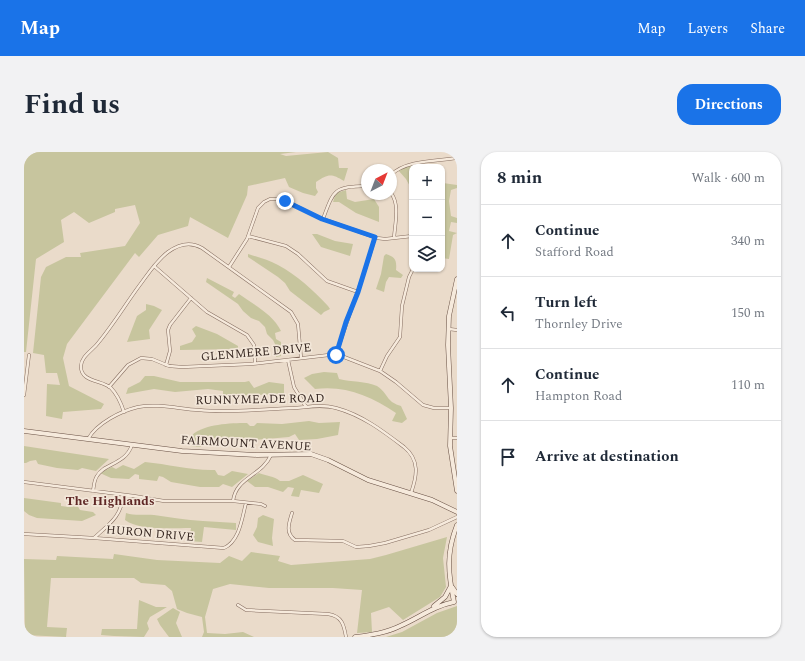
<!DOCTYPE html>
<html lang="en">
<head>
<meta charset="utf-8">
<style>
	:root { --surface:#fff; --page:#f2f2f3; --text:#1f2937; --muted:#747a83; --line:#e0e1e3; --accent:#1a73e8 }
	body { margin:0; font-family:Spectral,serif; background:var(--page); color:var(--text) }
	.controls { position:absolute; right:12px; top:12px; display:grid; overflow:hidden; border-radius:8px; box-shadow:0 1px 3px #0004 }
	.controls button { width:36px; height:36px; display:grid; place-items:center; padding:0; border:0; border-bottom:1px solid var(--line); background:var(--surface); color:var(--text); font:20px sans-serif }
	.compass { position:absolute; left:337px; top:12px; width:36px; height:36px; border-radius:50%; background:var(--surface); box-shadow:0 1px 3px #0004; rotate:42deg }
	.stop { position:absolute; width:12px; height:12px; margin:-9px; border:3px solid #1a73e8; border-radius:50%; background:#fff }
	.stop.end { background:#1a73e8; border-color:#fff; box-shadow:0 1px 4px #0008 }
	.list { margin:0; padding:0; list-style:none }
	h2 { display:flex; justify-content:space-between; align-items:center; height:52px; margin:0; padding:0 16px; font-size:17px }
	h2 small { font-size:13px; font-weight:400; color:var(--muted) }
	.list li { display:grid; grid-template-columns:26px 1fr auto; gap:12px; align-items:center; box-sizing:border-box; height:72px; padding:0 16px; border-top:1px solid var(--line) }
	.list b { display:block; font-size:15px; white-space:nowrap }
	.list p { margin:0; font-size:13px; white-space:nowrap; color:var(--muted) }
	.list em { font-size:13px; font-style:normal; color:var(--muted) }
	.icon { flex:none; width:22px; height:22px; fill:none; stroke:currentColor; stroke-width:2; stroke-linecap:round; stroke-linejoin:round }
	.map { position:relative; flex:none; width:433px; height:485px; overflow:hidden; border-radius:16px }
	header { display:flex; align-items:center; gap:24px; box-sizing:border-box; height:56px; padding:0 20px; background:var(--accent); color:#fff }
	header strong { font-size:19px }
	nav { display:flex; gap:22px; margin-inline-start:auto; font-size:14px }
	.intro { display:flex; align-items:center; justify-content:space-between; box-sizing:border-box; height:96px; padding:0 24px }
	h1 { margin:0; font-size:28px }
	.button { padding:10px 18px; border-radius:16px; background:var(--accent); color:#fff; font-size:14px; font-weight:700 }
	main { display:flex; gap:24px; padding:0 24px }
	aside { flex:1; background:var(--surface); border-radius:16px; box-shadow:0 1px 3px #0004 }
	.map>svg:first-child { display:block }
	.green { fill:#c7c59e }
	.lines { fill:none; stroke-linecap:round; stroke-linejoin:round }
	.street-casing { stroke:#856d60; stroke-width:3.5 }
	.secondary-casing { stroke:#674f43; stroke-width:5 }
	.street { stroke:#f6eadc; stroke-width:2.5 }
	.secondary { stroke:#f6eadc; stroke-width:4 }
	.route { stroke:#1a73e8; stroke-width:5 }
	.labels { text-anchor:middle; stroke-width:3.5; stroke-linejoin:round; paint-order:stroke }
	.street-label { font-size:12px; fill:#372822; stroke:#f2e6d8 }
	.neighbourhood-label { font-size:13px; font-weight:bold; fill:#5f2826; stroke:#f2e6d8 }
</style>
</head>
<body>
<header>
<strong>Map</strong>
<nav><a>Map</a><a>Layers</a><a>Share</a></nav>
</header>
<div class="intro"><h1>Find us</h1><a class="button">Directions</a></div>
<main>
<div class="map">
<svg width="433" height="485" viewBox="0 0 433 485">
	<rect width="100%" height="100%" fill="#eadbca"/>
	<path class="green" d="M0 0H272L256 2 262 4 304 0 314 6 315 16H324L320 29C307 21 304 22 292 30V36L294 40 291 44 279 41 265 35 261 26 224 34 223 43 204 86 166 65 164 74 134 83 115 105 111 101 43 192 39 206 45 234 80 252 77 257 39 260 38 267 22 264 23 232 36 233 33 221H22L20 203 9 201 17 125 22 115 42 105H57L56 101 101 94 116 71 111 53 91 57V60L65 71 50 60 37 68 40 90 12 107 2 200H0Z
		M404 13 406 15H388V38L382 27 374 18 385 14Z
		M418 29 419 31 433 33V36L427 38 425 49 427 64 433 66V71L427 70 425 79 433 81 429 83 425 107 418 106Z
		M322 38 323 47 331 50 350 47 355 55V70L332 61 315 50H309L312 41Z
		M288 82H293L311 89 329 92 326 104 297 95Z
		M224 102C234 105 245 108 254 113 273 123 289 138 304 154L306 157 300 160 297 163 266 139 261 131 254 125 224 105Z
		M362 102C371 105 373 108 372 118L379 123 377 126 365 125 362 130 360 140 352 137 357 122 360 104Z
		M183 126 210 140 208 144 211 146 215 142C230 153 249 162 257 179L251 181 252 187 257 190V204L252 205V194L249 188 243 182 241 175 235 169 227 166 219 159 214 152 182 130Z
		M122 152 130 154 138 158 125 178 126 187 103 190 113 164 122 158Z
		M172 174 193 182 214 194V197L156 198V194L168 190 172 184 168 177Z
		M300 220 313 221 315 227C327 230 342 229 353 234 360 238 363 246 368 250 371 252 374 253 377 254L383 267 378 271 368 269 372 261C347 244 321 233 291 237L280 226 288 222Z
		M121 224H130L156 230H221L225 229 230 236 245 230 260 232V242L199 244V239L184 237 151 240 130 237 102 242 104 236 116 230Z
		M285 269 295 271 316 270 314 283 293 287 275 288 271 282 265 285 230 288 188 286 176 295 167 294 168 283C181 272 206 271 223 271L226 274H230L233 271 258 272Z
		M0 294 85 307 72 319 58 316 54 318 33 316 14 312 12 308 6 309 2 311H0Z
		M121 310C144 312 169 319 191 318L194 323 200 324 208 319 224 322 208 335 199 332 195 335H176L147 330 139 325 135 324 133 329 115 327V323L111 322 105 327 87 326 76 321 88 315 92 317 99 313 110 317Z
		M235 321C242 324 250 324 256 329H265L279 323 299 332 295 341 277 338 275 345 267 344 270 336 264 335 259 340 244 335H231L223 329Z
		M0 346 37 351V354L45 355 53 353 56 358 69 360 72 363 58 369 13 366 5 363 0 359Z
		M102 361C111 364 120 362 130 363 146 365 162 368 179 369 190 370 201 370 212 371V378L180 375 178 390 165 389 167 376C148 376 116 379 101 368Z
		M239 363 250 367 248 386 249 394 234 390 229 383 233 375 234 366Z
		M423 385 419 406 422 435 416 445 379 468 365 455 347 461 348 480 333 481 338 438 309 436H245L206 432 189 437 181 465 183 481 201 482 219 480 230 485H178L180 480 178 465 163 461 153 457 148 439 141 433 117 431 110 426H27L23 475 43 476 42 485 1 483 0 407 32 408 33 404 89 407 90 402 133 408 196 411 205 404 218 409 227 400 256 404 254 409 267 413 346 407 362 403Z
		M115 448 132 455H143L126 465 123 471 125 477 120 485 90 484 77 483 78 477H113Z
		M433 454V485H362L378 480 413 461Z
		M149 456 156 460 152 471 158 485H145L136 473 133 467Z"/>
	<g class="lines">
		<g class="street-casing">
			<path id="street" d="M367 23C381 8 413 9 433 6
				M367 41C376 53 371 71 370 86
				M299 67C310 37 310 35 343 34
				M224 84 262 94 274 102 303 129 334 140
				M130 114 183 160 223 183 230 193 231 211
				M205 115 223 87 234 56 240 50 246 47H258L296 66 353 86 361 87 388 84
				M425 177 433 178
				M312 203C324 164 340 126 351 85
				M264 208 270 235 282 255
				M142 213 146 199 144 178 146 173 167 146
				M356 219 363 204 376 185 378 154 385 125 389 117
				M85 235 104 213 117 206 128 207 145 214 158 215 227 212 305 203 320 205 356 219 372 230 399 253 410 256H427
				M0 243 5 203
				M100 260C97 251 94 243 87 236 78 228 57 230 57 215 56 205 69 198 74 191 89 173 101 153 115 134 124 122 132 109 144 100 155 92 166 89 178 96L267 160 274 172 277 206
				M427 286H433
				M64 287C73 271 97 259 114 255 134 251 155 257 175 258 206 261 238 257 270 256 284 255 298 252 312 256 338 263 359 279 380 295 396 308 393 324 387 341
				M0 330 110 344 140 349H209L237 352 241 354
				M69 339C70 334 70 328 73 324 80 311 101 313 108 293
				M209 349C212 325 238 324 247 303
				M268 361C265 371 261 381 271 388L319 389 332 395 345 394 361 391 405 378 433 365
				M0 382 70 386 200 396C216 389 218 365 222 351
				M70 386C86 371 96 366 100 343
				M214 453 222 458 304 462C318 464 320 473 322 485"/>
		</g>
		<g class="secondary-casing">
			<path id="secondary" d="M433 127 425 164 424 193 427 256 426 294 433 339
				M0 279 158 299 233 303 287 302 304 308 344 328 408 348 433 360
				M428 435 433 442
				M410 454 421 445 427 434
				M331 485C347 483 362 481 376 474 395 466 409 454 430 450 424 421 422 401 433 373"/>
		</g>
		<use href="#street" class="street"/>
		<use href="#secondary" class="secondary"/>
	</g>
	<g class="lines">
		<path class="route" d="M261 49 298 67 351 85 334 140 322 170 312 203"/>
	</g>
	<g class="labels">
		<g class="street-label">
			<text transform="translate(232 200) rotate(-5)" y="4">GLENMERE DRIVE</text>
			<text transform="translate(236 247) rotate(-1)" y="4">RUNNYMEADE ROAD</text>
			<text transform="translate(222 291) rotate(3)" y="4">FAIRMOUNT AVENUE</text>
			<text transform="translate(126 381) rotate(5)" y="4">HURON DRIVE</text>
		</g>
		<g class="neighbourhood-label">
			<text x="86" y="353">The Highlands</text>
		</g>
	</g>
</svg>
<div class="controls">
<button>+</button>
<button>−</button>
<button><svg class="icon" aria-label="layers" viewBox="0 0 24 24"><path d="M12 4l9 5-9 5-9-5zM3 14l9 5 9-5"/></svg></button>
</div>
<svg class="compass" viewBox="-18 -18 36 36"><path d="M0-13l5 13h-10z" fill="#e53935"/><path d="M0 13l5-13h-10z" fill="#747a83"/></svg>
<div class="stop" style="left:312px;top:203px"></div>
<div class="stop end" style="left:261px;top:49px"></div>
</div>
<aside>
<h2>8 min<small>Walk · 600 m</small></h2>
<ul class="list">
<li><svg class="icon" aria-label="ahead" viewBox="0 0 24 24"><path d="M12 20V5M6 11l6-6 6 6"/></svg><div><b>Continue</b><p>Stafford Road</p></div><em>340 m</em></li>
<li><svg class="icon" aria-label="left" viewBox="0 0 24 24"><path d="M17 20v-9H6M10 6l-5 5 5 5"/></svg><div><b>Turn left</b><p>Thornley Drive</p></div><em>150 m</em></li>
<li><svg class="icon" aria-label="ahead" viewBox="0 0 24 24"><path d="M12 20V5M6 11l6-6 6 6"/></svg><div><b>Continue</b><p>Hampton Road</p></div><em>110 m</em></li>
<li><svg class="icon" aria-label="arrive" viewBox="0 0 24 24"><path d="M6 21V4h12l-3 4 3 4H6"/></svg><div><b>Arrive at destination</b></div></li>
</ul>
</aside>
</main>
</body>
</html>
